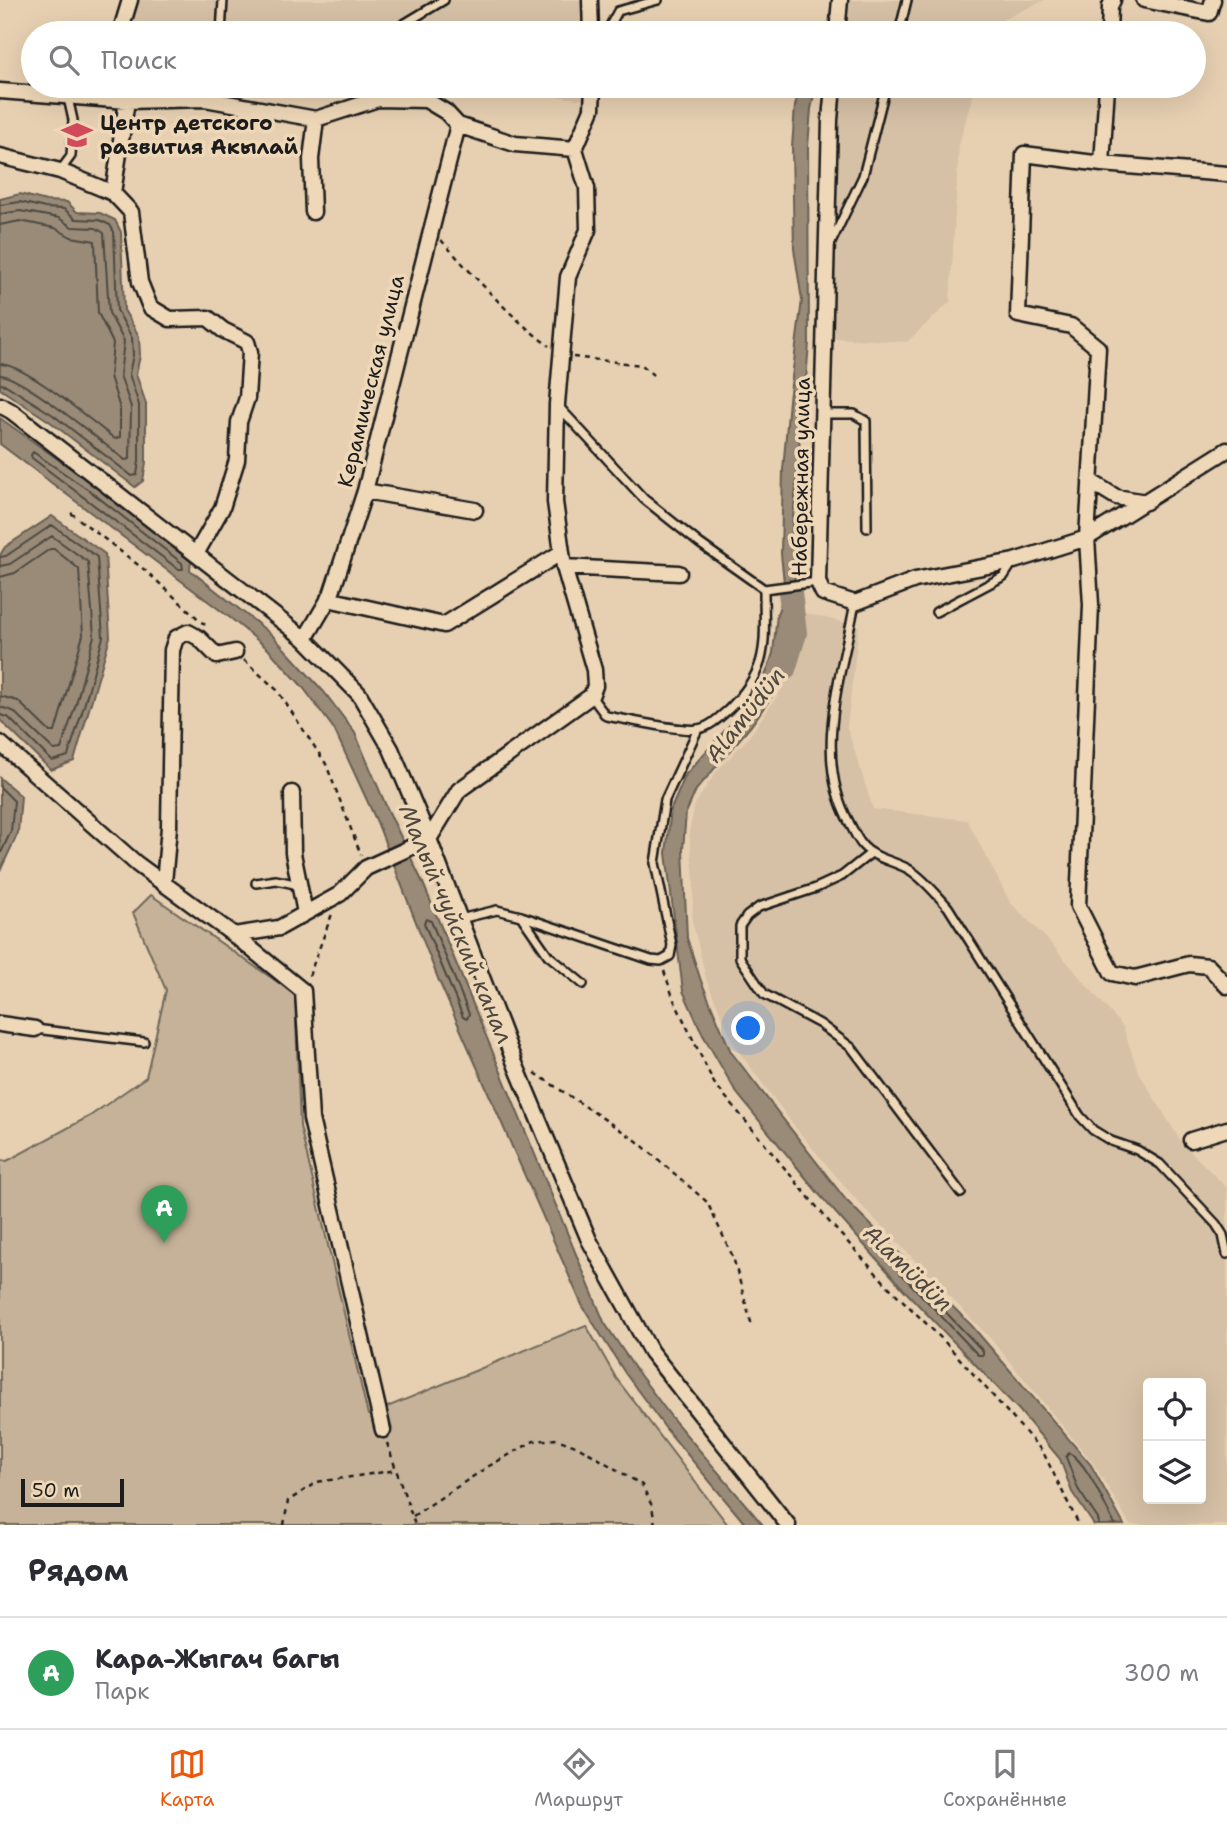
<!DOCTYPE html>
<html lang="ru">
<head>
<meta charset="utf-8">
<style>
	:root { --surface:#fff; --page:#f2f2f3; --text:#2b2b33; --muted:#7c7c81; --line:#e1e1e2; --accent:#ea580c }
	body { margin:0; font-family:"Shantell Sans",sans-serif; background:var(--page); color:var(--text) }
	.controls { position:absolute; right:21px; bottom:21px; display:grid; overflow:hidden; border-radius:7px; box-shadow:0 7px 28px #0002 }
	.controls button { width:63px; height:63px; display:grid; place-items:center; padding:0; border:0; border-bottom:2px solid var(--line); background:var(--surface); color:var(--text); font:35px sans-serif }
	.scale { position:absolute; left:21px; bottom:18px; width:103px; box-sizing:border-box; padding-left:7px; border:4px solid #1c1c1c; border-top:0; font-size:19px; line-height:24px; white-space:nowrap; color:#1c1c1c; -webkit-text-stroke:5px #efd8b8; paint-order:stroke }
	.you { position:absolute; left:749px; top:1029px; width:24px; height:24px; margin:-18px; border:5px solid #fff; border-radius:50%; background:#1a73e8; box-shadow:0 0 0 10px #1a73e833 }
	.badge { display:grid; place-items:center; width:46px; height:46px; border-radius:50%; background:var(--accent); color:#fff; font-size:23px; font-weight:700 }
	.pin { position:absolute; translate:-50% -58px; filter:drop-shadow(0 2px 4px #0008) }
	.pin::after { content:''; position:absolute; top:37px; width:24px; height:21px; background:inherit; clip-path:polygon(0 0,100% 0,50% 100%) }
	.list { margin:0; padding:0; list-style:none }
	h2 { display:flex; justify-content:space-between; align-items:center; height:91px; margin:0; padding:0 28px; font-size:30px }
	h2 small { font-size:23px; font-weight:400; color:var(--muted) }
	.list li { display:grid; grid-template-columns:46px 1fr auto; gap:21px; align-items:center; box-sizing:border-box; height:112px; padding:0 28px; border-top:2px solid var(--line) }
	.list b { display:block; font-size:26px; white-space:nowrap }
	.list p { margin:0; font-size:23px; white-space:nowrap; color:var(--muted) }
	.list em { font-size:23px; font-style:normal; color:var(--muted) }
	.icon { flex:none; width:38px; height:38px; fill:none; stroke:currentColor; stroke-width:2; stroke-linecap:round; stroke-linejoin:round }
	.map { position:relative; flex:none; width:1227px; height:1525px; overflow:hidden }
	.search { position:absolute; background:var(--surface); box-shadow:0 7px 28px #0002; left:21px; right:21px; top:21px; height:77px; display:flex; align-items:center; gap:18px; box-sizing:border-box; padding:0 24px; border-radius:38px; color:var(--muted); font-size:26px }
	.sheet { height:203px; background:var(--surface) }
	nav { display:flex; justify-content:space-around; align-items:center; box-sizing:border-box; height:98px; border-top:2px solid var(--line); background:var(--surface); font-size:19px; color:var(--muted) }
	nav a { display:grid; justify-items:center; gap:4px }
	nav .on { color:var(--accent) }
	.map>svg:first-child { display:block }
	.built { fill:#d6c1a6; fill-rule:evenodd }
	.green { fill:#c5b299; stroke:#70675a; stroke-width:2 }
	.water { fill:#998b78; stroke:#675f53; stroke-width:2 }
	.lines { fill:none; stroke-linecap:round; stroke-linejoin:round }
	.shore { stroke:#4e4841; stroke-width:2 }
	.river { stroke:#998b78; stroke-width:24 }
	.lane-casing { stroke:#1c1c1c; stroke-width:12 }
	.street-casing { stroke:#1c1c1c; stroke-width:19 }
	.path { stroke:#1c1c1c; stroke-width:2.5; stroke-dasharray:5 5; stroke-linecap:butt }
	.lane { stroke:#efd8b8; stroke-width:7 }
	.street { stroke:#efd8b8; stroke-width:14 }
	.labels { text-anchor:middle; stroke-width:7; stroke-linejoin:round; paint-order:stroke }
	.poi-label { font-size:21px; font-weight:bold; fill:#1c1c1c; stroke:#efd8b8; text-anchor:start }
	.street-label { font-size:21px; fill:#1c1c1c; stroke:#efd8b8 }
	.water-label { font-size:23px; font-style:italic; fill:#4e4841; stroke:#efd8b8 }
</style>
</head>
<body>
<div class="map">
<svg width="1227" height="1525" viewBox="0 0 1227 1525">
	<rect width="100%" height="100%" fill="#e7d0b2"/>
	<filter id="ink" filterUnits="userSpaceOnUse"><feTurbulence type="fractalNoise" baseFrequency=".0143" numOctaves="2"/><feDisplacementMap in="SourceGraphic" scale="14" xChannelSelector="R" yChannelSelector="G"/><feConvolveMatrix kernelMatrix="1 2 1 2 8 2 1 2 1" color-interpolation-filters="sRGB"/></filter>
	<g filter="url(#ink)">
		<path class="built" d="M132 0H583L584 33H122Z
			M845 0H1045L998 22 993 33H842Z
			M179 86H481L479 95H255Z
			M502 86H586V100L510 90Z
			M838 86H975L959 145 950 302 907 342 833 338 831 211Z
			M805 613 859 626 847 727 873 809 967 820 1010 902 1047 939 1123 1027 1138 1071 1182 1143 1227 1188V1525H1130L1093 1463 990 1338 858 1202 798 1131 736 1048 707 982 692 920 694 879 689 832 695 804 716 772 748 738 780 692 799 648ZM1148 1383H1201V1499H1148Z"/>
		<path class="green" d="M151 895 295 994 300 1126 368 1415 586 1325 616 1378 728 1525H0V1160L7 1161 90 1116 146 1077 166 990 133 913Z"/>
		<path class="water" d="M800 86H816L811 109 808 147 809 343 805 392 796 418 800 447 792 528 796 601 792 652 776 690 751 726 696 790 686 813 683 849 687 938 701 981 731 1052 846 1200 972 1326 1091 1465 1124 1525H1094L1072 1492 1060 1459 1019 1410 906 1292 818 1193 736 1092 703 1035 683 991 666 853 671 809 686 774 760 691 773 653 777 614 785 592 781 554 783 470 789 400 802 300 794 249 792 147 795 106Z
			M20 194 46 201 67 202 77 212 100 213 115 220 121 232 124 310 139 336 140 356 136 374 146 404V462L143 481 135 487 49 421 0 389V199Z
			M0 418 94 485 191 561 190 570 272 635 324 692 355 733 387 808 423 883 604 1322 634 1367 672 1418 763 1525H746L666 1429 625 1373 582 1305 439 981 377 822 334 729 302 686 268 649 233 620 0 444Z
			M52 516 105 554 110 637 74 761 51 770 0 720V555L5 547Z
			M0 778 21 796 18 833 0 871Z"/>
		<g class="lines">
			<path class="shore" d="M0 205 20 202 45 208 64 209 76 219 99 220 110 225 114 232 117 310 132 338 133 355 129 374 139 405V461L137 475 132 476 53 415 6 385 0 384
				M0 214 20 211 59 218 72 227 96 228 104 233 109 313 124 341 120 375 131 407 130 459 125 460C103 443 22 376 0 375
				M0 225 20 221 55 228 71 237 95 241 98 313 113 343 110 376 120 409V437L115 439C91 421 27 365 0 364
				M33 452 90 491 182 563 183 569H178L32 458 31 455Z
				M0 557 6 556 52 525 97 557 103 637 84 706 68 756 52 761 8 717 0 715
				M0 566 10 564 52 536 88 562 94 636 76 704 61 749 54 750 13 711 0 707
				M0 577 15 573 50 549H54L79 569 83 635 55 732H50L18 701 0 696
				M0 787 14 801 11 831 0 855
				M426 919 431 921 469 1014 467 1019 463 1017 424 923Z
				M890 1254 983 1351V1355H978L887 1259V1256Z
				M1099 1525 1098 1519 1078 1489 1066 1457 1069 1453C1087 1461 1105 1507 1115 1525"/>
			<path class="river" d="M784 669 795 633 790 592"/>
			<g class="lane-casing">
				<path id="lane" d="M221 33 223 0
					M389 33 444 0
					M606 33 618 11 658 0
					M899 33 907 0
					M211 101 213 86
					M60 171 71 156 73 120 68 98
					M829 247 863 176 886 86
					M559 407 644 499 699 543 764 589 818 582
					M823 414H854L866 421 867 528
					M855 603C842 673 812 755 849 822 853 830 857 839 863 846 875 859 895 861 910 870 925 880 936 894 948 907L1080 1116 1093 1130 1111 1141 1137 1150 1160 1164 1216 1224 1223 1235 1227 1254
					M936 612 1004 576 1013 562
					M591 696 606 716C626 719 680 732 698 729 710 727 720 717 729 709 771 667 764 644 764 589
					M871 853 842 876 816 888 759 907 747 916 740 926V958L764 994 820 1024 852 1048 961 1193
					M256 883 276 880 299 885
					M521 916 548 955 583 984
					M460 919 497 910 521 916 651 960 661 961 670 956 672 945 655 863 665 800 698 729
					M35 1029 144 1042"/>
			</g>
			<g class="street-casing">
				<path id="street" d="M590 0 591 33
					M1144 0 1209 13 1213 0
					M120 33 130 0
					M837 33 840 0
					M1109 33 1110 6 1113 0
					M119 86 120 100
					M833 86 830 120 818 582 823 593 855 603 915 580 1014 561 1087 538 1227 450
					M0 91 127 101 205 99 316 119 378 99 426 100 446 112 458 125 515 144 575 149
					M127 101 113 193 131 212 140 282 150 307 170 319 208 318 223 330 247 342 250 352 247 398 239 422 237 460 222 508 196 554
					M0 156 60 171 113 193
					M1102 164 1107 86
					M1227 174 1102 164 1024 154 1018 315 1071 326 1098 348 1087 538 1091 605 1078 906 1112 973 1135 978 1189 964 1208 966 1227 986
					M313 212 311 159 316 119
					M0 405 11 411 305 639 359 694 391 749 429 839 516 1066 589 1240 651 1352 788 1525
					M1090 481 1116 497 1146 502
					M365 491 475 510
					M564 567 679 573
					M328 599 444 625 562 552
					M305 639 331 595 365 491 458 125
					M0 743 137 864 234 935 303 991 311 1119 383 1430
					M292 793 293 853 305 913
					M164 883 169 827 172 650 176 638 188 632 199 638 217 656 235 652
					M234 935 279 928 340 894 366 868 429 839 459 790 591 696 595 686 594 670 564 567 555 502 557 404 568 277 588 230 587 188 575 149 592 109 593 86
					M0 1024 35 1029
					M1191 1140 1227 1129"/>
			</g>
			<path class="path" d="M441 240C475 277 509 316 549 346
				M573 357 642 365 653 375
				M71 513 146 571 205 625
				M244 660 277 690 326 764 361 855
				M664 971 674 1000 714 1083 831 1224 888 1286 943 1340 1043 1452 1079 1525
				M309 976 332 914
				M535 1073 637 1141 707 1202 733 1257 752 1326
				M387 1443 415 1525
				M413 1516 489 1466 534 1441 557 1439 581 1448 642 1485 652 1506 655 1525
				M284 1525 288 1501 317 1482 397 1470"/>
			<use href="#lane" class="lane"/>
			<use href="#street" class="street"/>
		</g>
	</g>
	<defs>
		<g id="school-bare" transform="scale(2.415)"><path d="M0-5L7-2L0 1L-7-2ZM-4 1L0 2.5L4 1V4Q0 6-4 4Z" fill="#d1495b" stroke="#efd8b8" stroke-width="2.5" paint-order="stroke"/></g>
	</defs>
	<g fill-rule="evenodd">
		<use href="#school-bare" x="77" y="135"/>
	</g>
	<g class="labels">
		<g class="poi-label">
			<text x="100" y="130">Центр детского<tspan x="100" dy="24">развития Акылай</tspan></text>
		</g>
		<g class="street-label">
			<text transform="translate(371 381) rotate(-76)" y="7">Керамическая улица</text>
			<text transform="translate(801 477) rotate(-89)" y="7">Набережная улица</text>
		</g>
		<g class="water-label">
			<text transform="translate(745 715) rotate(-52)" y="8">Alamüdün</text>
			<text transform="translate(456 924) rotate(67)" y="8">Малый чуйский канал</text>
			<text transform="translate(908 1268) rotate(44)" y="8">Alamüdün</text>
		</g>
	</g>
</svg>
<div class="controls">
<button><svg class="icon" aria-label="locate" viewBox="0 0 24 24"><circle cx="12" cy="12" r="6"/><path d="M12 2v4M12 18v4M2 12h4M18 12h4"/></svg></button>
<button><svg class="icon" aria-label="layers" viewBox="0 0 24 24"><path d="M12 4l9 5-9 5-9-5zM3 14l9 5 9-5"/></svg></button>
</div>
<div class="scale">50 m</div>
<div class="you"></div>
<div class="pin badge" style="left:164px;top:1243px;background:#2e9e5b">A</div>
<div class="search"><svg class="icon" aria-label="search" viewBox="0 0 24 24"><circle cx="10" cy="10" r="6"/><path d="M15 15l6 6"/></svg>Поиск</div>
</div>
<section class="sheet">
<h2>Рядом<small></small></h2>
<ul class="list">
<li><span class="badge" style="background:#2e9e5b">A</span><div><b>Кара-Жыгач багы</b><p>Парк</p></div><em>300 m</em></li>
</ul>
</section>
<nav>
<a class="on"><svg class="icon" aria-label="map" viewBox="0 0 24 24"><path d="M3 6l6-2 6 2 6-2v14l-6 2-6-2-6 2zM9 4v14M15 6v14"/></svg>Карта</a>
<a><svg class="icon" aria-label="directions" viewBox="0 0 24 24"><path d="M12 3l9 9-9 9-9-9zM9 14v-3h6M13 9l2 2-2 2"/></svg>Маршрут</a>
<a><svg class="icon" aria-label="saved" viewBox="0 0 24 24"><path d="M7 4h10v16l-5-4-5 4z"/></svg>Сохранённые</a>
</nav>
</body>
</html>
